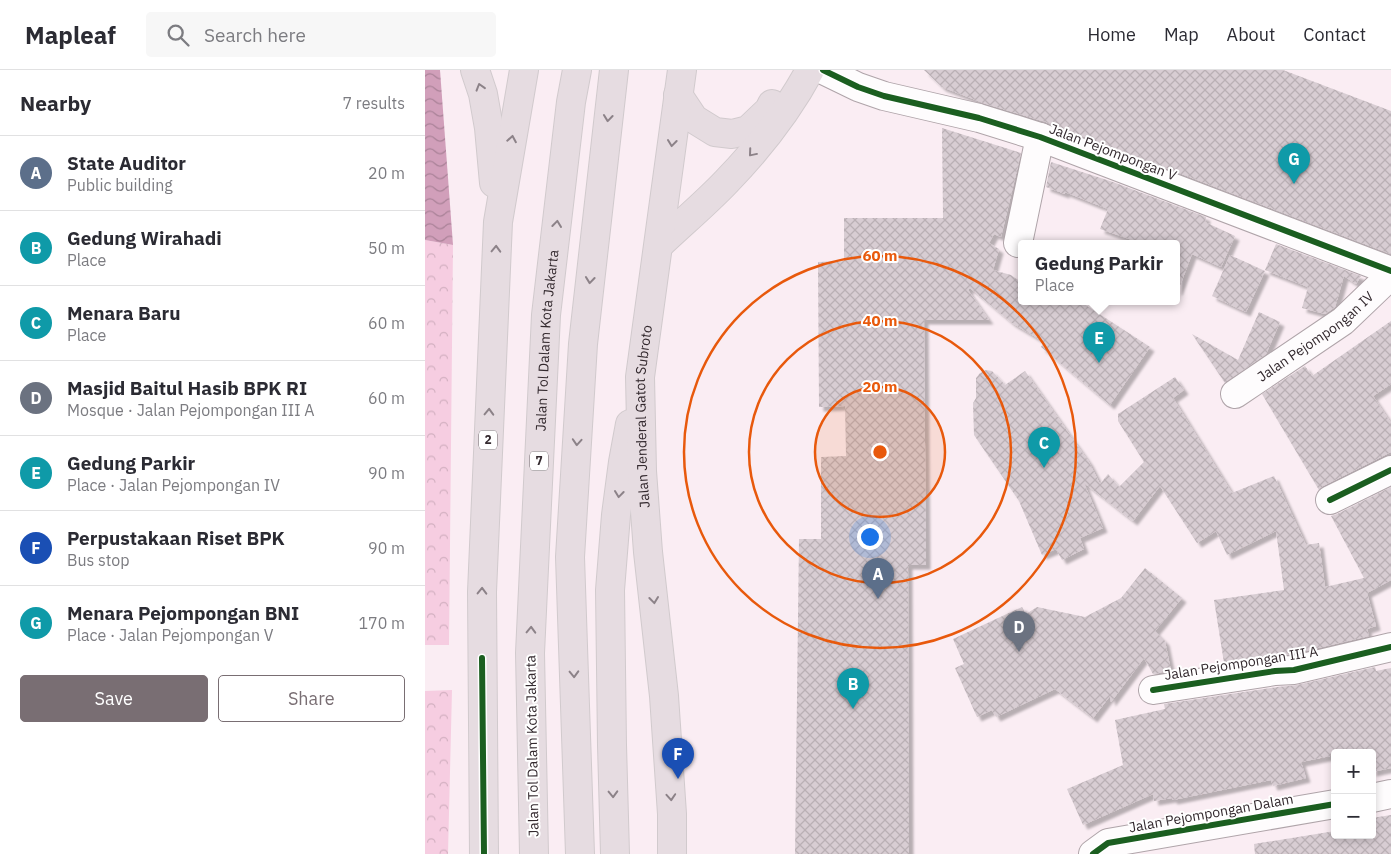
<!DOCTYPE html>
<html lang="en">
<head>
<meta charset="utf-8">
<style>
	:root { --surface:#fff; --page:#f7f7f7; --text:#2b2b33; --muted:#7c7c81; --line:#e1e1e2; --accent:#796e73 }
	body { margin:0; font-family:"IBM Plex Sans",sans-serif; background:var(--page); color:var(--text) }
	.controls { position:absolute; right:15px; bottom:15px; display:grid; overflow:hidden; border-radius:5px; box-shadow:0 2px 8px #0003 }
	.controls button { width:45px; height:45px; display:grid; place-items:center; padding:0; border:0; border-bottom:1px solid var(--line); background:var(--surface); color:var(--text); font:25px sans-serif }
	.you { position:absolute; left:444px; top:466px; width:18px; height:18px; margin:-12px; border:4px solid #fff; border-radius:50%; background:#1a73e8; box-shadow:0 0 0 8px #1a73e833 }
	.badge { display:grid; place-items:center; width:32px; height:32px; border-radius:50%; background:var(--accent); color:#fff; font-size:16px; font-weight:700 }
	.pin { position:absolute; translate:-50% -41px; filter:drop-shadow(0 1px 2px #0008) }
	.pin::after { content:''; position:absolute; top:26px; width:18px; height:15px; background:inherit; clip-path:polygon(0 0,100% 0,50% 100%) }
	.popup { position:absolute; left:593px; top:170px; width:162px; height:65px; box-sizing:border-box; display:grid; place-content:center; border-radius:5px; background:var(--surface); filter:drop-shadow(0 1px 4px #0005); font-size:16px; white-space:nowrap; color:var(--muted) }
	.popup b { font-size:19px; color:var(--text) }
	.popup::after { content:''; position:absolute; left:50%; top:100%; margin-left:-10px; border:10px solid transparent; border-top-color:var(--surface) }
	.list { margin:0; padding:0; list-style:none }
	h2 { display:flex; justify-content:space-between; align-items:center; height:65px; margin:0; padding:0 20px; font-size:21px }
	h2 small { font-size:16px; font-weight:400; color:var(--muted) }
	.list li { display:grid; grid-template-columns:32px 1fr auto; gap:15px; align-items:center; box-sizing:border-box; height:75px; padding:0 20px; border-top:1px solid var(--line) }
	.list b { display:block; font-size:19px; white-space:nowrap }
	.list p { margin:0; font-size:16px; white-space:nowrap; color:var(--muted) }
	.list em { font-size:16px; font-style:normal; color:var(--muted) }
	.actions { display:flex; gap:10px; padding:15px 20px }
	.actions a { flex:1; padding:11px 0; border:1px solid var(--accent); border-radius:5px; text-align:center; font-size:18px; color:var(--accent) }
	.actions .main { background:var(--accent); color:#fff }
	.icon { flex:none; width:28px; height:28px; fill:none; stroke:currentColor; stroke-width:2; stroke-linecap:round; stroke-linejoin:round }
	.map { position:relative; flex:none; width:966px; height:784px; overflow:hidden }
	header { display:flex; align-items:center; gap:30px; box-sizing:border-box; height:70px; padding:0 25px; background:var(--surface); border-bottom:1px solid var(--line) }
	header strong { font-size:24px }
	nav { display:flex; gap:28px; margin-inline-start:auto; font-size:18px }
	.search { width:350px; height:45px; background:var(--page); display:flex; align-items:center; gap:12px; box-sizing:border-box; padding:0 18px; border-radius:5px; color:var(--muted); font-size:19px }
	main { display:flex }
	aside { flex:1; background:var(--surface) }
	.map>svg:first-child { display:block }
	.park { fill:url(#park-crowns) }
	.water { fill:url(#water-waves) }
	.building { fill:url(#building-cross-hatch); filter:url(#shadow) }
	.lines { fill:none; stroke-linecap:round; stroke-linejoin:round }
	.minor-casing { stroke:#afa4a9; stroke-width:30 }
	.highway-casing { stroke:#d1cacd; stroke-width:30 }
	.minor { stroke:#fefcfd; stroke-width:28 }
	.highway { stroke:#e6dce1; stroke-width:28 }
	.cycleway-casing { stroke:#fff; stroke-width:9 }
	.cycleway { stroke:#1b5e20; stroke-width:6 }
	.oneway { stroke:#8c8288 }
	.ring { fill:none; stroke:#e8590c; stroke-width:2.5 }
	.labels { text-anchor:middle; stroke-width:4; stroke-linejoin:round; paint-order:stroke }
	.shield { fill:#fff; stroke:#70696d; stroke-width:1 }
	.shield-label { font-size:12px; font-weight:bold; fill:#33292e }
	.street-label { font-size:14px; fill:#33292e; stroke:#fff }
	.centre { fill:#e8590c; stroke:#fff; stroke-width:2.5 }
	.ring-label { font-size:15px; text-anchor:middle; font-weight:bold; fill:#e8590c; stroke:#fff; stroke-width:4; stroke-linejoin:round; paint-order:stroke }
</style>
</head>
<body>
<header>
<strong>Mapleaf</strong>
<div class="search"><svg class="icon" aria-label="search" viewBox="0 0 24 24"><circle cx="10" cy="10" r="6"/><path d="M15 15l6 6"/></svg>Search here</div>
<nav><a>Home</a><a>Map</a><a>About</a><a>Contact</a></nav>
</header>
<main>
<aside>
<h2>Nearby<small>7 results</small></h2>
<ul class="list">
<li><span class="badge" style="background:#5c6f8a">A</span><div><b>State Auditor</b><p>Public building</p></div><em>20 m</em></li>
<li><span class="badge" style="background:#0f9aa8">B</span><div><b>Gedung Wirahadi</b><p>Place</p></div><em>50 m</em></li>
<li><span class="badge" style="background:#0f9aa8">C</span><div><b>Menara Baru</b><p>Place</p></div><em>60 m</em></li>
<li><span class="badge" style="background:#6b7280">D</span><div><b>Masjid Baitul Hasib BPK RI</b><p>Mosque · Jalan Pejompongan III A</p></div><em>60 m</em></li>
<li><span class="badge" style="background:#0f9aa8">E</span><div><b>Gedung Parkir</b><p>Place · Jalan Pejompongan IV</p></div><em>90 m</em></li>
<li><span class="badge" style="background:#1a4fb4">F</span><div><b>Perpustakaan Riset BPK</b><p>Bus stop</p></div><em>90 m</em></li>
<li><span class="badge" style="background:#0f9aa8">G</span><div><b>Menara Pejompongan BNI</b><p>Place · Jalan Pejompongan V</p></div><em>170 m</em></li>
</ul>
<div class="actions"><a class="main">Save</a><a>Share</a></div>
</aside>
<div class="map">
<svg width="966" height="784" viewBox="0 0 966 784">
	<defs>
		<pattern id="park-crowns" width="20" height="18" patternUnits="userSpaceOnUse" patternTransform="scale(1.25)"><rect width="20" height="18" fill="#f6cde1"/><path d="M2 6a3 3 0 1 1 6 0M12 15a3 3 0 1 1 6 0" fill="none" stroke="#d3b0c1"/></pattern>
		<pattern id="water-waves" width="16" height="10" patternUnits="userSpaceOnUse" patternTransform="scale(1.25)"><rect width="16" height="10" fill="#d19fba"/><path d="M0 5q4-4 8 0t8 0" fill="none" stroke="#aa8298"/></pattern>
		<pattern id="building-cross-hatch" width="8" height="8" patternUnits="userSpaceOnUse" patternTransform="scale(1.25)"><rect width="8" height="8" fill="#d8cdd3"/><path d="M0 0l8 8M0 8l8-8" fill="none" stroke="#bab0b5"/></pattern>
		<filter id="shadow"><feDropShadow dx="4.5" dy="4.5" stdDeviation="1" flood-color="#0004"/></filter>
	</defs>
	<rect width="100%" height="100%" fill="#faedf3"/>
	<path class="park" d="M0 170 28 175 24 575H0Z
		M27 620 23 784H0V621Z"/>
	<path class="water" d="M0 0H15L28 175 0 170Z"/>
	<path class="building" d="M499 0H858L966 41V184L621 52 561 34 517 17Z
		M517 58 596 83 576 167 569 164 564 173 574 179 568 200 586 205 596 212V232H656L725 277 685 335 616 277 619 272 587 253 545 218 543 220 564 250H499L501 495H483L484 784H370L374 469H396V387L421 386 420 336 394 337 393 192 419 191V148H518Z
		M626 92 688 112 781 147 780 152 810 166 796 197 767 184 753 221H752V174H719L675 159 683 139 640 122V124L621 117Z
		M851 174 936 206 931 214 919 206 910 237 900 244 877 238 883 217 840 200Z
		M805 185 840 201 821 242 787 226Z
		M834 242 855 252 841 284 800 313 767 264 813 290Z
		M966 251V314L948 326 966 353V382L898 416 894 420 837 324 880 296 887 306Z
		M561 300 567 301 580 315 600 301 664 392 675 414 683 404 694 417 719 392 693 351V344L750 307 759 320 748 328 807 423 849 406 881 475 894 473 900 517 939 508 906 446 912 444 966 417V510L942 523 951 556 942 559 944 566 867 584 848 586 799 593 789 530 859 520 851 461 802 485 791 461 772 473 735 416 708 451 659 413 678 458 655 468 659 479 637 490 631 479 617 485 594 431 549 365 548 333 551 328V308L555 303Z
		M720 498 757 528 730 561 740 571 746 601 728 604 719 588 686 632 685 626 668 648 630 619 571 647 567 640 552 647 530 598 539 594 528 569 597 537 601 544 612 537 660 547 696 528Z
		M950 597 951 601 966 598V698L947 702V683H910V685L876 692 881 708 848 716 846 710 748 730 747 728 729 731 728 724 658 755 642 719 698 695 690 650 740 639 739 634 852 617 872 615Z
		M966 745V784H830L829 774 910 761V765H947V748Z"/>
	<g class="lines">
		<g class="minor-casing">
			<g id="minor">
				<path d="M398 0 433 17 459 26 554 48 615 67 966 201"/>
				<path d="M593 173 615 67"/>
				<path id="s1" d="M810 324 918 251 966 205"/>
				<path d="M905 430 966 400"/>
				<path d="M728 620 850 601 869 600 966 577"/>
				<path d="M947 728 966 724"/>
				<path d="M668 784 683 773 910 734"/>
			</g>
		</g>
		<g class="highway-casing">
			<g id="highway">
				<path d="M50 0 58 24 64 58 69 113"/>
				<path d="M253 25 269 49 290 62 307 64 323 60 344 40 347 34"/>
				<path d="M234 175C256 154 280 134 301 112 333 79 363 41 385 0"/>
				<path d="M59 784 57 522 73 152 99 0"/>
				<path id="s2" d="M109 784 105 583 113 413 121 245 146 32 152 0"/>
				<path d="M155 784 145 487 158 274 189 0"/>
				<path d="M190 784 187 675 185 520 191 445 198 392 205 354"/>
				<path id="s3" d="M247 784V744L239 626 223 482 217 401 215 307 257 0"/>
			</g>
		</g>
		<use href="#minor" class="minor"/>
		<use href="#highway" class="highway"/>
		<g class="cycleway-casing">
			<path id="cycleway" d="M398 0 433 17 459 26 554 48 615 67 966 201
				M905 430 966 400
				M57 588 59 784
				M728 620 850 601 869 600 966 577
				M668 784 683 773 910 734"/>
		</g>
		<use href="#cycleway" class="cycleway"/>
	</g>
	<defs><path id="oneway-chevron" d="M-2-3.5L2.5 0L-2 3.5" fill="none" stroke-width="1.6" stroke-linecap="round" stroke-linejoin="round" transform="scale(1.25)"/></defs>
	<g class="oneway">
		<use href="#oneway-chevron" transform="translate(55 17) rotate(-107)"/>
		<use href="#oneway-chevron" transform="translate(183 48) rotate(96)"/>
		<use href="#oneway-chevron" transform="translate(87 69) rotate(-80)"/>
		<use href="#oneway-chevron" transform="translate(247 73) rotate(97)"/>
		<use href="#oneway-chevron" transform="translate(327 83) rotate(130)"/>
		<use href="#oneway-chevron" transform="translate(132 154) rotate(-83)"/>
		<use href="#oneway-chevron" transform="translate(71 179) rotate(-88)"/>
		<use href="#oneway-chevron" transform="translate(165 210) rotate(96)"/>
		<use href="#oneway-chevron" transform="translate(64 342) rotate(-88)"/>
		<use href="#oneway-chevron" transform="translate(152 372) rotate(94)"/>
		<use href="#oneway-chevron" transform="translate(194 424) rotate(97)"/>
		<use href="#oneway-chevron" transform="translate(57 521) rotate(-89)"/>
		<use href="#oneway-chevron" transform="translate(229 530) rotate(83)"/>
		<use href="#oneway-chevron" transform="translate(106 560) rotate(-88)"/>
		<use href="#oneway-chevron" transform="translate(149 604) rotate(88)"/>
		<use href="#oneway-chevron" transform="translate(188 724) rotate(88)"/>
		<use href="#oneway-chevron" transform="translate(246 727) rotate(86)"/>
	</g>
	<circle cx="455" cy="382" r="65" fill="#e8590c" fill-opacity=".12"/>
	<g class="ring">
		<circle cx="455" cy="382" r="65"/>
		<circle cx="455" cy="382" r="131"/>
		<circle cx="455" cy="382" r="196"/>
	</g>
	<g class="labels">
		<g class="shield">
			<rect x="54" y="360.5" width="18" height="19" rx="4"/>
			<rect x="105" y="381.5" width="18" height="19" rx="4"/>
		</g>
		<g class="shield-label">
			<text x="63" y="374">2</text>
			<text x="114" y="395">7</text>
		</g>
		<g class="street-label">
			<text transform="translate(688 82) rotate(21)" y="5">Jalan Pejompongan V</text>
			<text dy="5" stroke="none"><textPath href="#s1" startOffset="99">Jalan Pejompongan IV</textPath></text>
			<text dy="5" stroke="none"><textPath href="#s2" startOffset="514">Jalan Tol Dalam Kota Jakarta</textPath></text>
			<text dy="5" stroke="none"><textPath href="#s3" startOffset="439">Jalan Jenderal Gatot Subroto</textPath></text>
			<text transform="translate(816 593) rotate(-9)" y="5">Jalan Pejompongan III A</text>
			<text transform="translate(107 676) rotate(-91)" y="5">Jalan Tol Dalam Kota Jakarta</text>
			<text transform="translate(786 743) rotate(-10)" y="5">Jalan Pejompongan Dalam</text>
		</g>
	</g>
	<circle cx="455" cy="382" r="8" class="centre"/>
	<g class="ring-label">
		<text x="455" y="191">60 m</text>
		<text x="455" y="256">40 m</text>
		<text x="455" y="322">20 m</text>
	</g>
</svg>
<div class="controls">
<button>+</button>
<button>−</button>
</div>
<div class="you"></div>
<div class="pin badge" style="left:453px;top:529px;background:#5c6f8a">A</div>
<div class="pin badge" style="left:428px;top:639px;background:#0f9aa8">B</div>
<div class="pin badge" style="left:619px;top:398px;background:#0f9aa8">C</div>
<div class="pin badge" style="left:594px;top:582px;background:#6b7280">D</div>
<div class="pin badge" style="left:674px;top:293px;background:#0f9aa8">E</div>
<div class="popup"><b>Gedung Parkir</b>Place</div>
<div class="pin badge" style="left:253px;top:709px;background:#1a4fb4">F</div>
<div class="pin badge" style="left:869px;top:114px;background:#0f9aa8">G</div>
</div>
</main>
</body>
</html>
